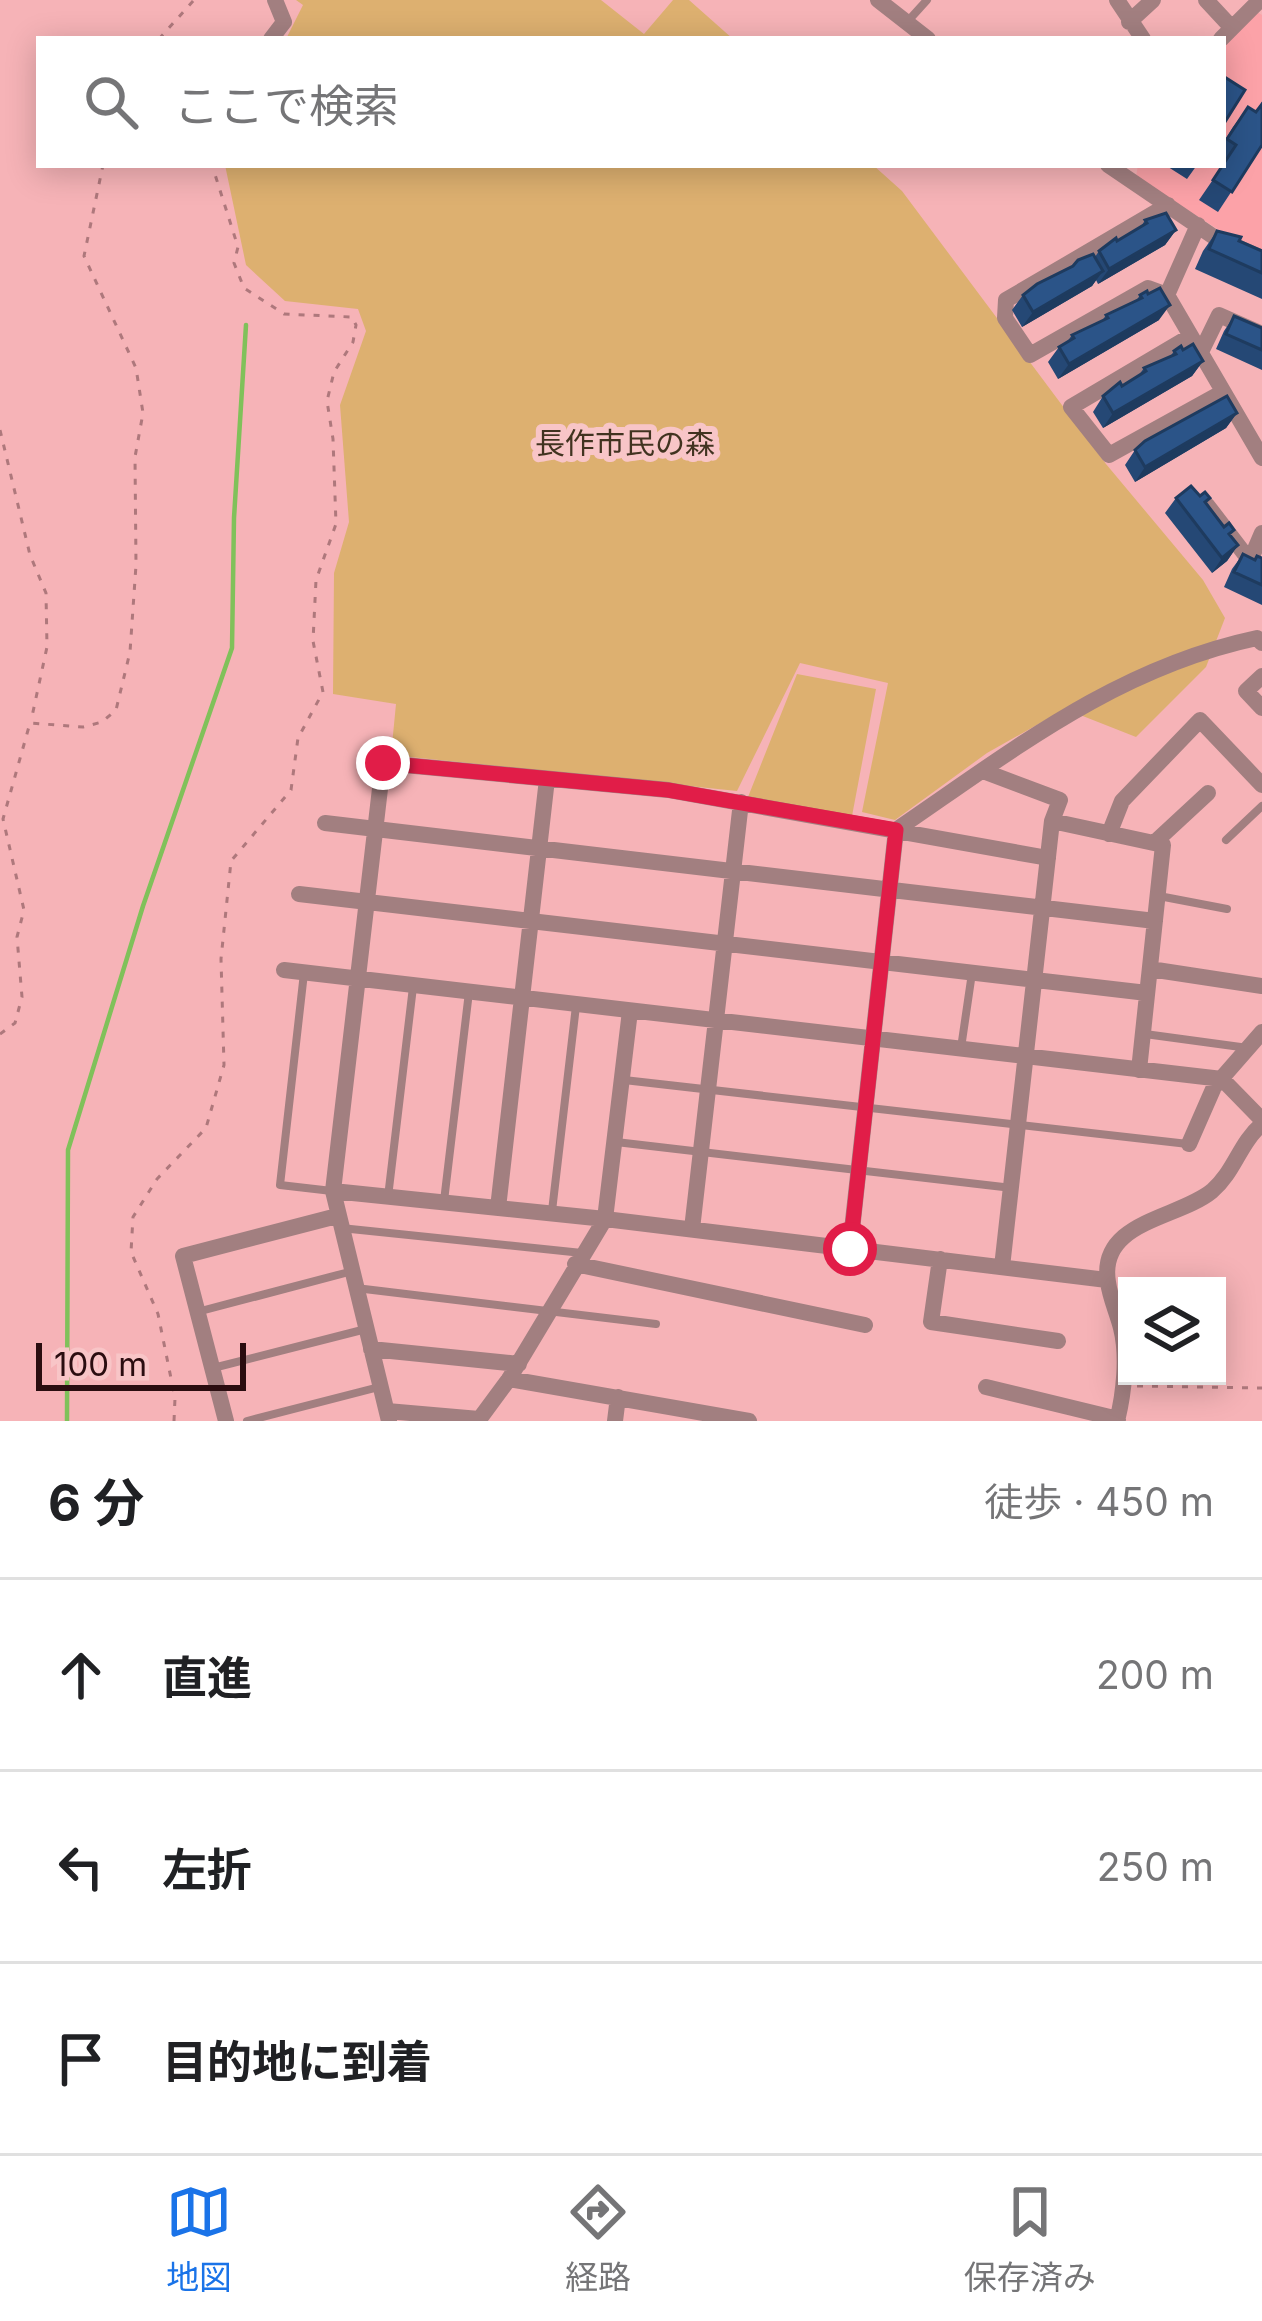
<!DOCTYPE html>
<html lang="ja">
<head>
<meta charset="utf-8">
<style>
	:root { --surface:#fff; --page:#f2f2f2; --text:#202124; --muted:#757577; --line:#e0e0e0; --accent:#1a73e8 }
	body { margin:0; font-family:Inter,"Noto Sans JP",sans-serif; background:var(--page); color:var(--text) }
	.controls { position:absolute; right:36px; bottom:36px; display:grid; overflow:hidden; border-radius:0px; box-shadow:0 6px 30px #0003 }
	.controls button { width:108px; height:108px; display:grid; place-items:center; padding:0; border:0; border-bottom:3px solid var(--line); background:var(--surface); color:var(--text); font:60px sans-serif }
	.scale { position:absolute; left:36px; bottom:30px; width:210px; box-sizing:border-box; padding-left:12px; border:6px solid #2a0d10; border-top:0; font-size:33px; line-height:42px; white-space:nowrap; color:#2a0d10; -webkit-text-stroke:9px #f8c5c7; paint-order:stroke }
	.stop { position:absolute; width:36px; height:36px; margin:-27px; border:9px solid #e11d48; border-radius:50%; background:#fff }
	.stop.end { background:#e11d48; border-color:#fff; box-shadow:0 3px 12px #0008 }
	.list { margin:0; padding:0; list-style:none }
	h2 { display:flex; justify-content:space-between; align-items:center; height:156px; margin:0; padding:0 48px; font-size:51px }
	h2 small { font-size:39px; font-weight:400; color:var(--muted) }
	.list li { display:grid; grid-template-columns:78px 1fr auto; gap:36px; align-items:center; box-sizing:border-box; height:192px; padding:0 48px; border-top:3px solid var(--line) }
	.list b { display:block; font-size:45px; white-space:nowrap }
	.list em { font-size:39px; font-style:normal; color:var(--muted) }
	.icon { flex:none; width:66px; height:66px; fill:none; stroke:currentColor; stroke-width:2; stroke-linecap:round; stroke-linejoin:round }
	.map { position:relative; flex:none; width:1262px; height:1421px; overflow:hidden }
	.search { position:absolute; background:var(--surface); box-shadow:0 6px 30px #0003; left:36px; right:36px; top:36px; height:132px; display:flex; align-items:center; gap:30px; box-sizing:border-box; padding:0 42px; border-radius:0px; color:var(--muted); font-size:45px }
	.sheet { height:732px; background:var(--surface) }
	nav { display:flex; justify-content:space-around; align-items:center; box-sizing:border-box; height:168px; border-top:3px solid var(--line); background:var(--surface); font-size:33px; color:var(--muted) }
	nav a { display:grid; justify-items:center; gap:6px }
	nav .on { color:var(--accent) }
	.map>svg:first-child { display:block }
	.built { fill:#fca2a8 }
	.green { fill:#ddb070 }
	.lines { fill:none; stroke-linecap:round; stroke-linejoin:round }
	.stream { stroke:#80c15a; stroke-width:4.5 }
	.path { stroke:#ae787c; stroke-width:3; stroke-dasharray:6 9; stroke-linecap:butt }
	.lane { stroke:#a27f80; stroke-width:8 }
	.street { stroke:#a27f80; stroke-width:16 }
	.wall { fill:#254875 }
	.shaded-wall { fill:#1e3b5f }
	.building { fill:#2b5488; stroke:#1e3b5f; stroke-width:3 }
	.route { stroke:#e11d48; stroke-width:15 }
	.labels { text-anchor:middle; stroke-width:12; stroke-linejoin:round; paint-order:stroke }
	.park-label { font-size:30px; fill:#413320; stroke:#f8c5c7 }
</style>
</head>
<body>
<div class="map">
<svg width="1262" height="1421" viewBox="0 0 1262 1421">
	<rect width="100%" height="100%" fill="#f6b3b7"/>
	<path class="built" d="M1257 12 1262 15V251L1235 240 1136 177 1138 165H1223V48Z"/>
	<path class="green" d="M296 0H601L644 34 673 0H689L733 39H286L303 5Z
		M225 165H873L902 191 1106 464 1203 580 1225 618 1206 667 1136 737 1065 709 987 753 895 820 862 812 888 683 800 663 737 791 391 755 396 704 333 694 334 573 349 522 340 405 366 331 358 309 285 301 246 265Z
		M797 674 876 689 852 816 748 797Z"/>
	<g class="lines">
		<path class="stream" d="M67 1421 68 1150 143 906 232 648 234 518 246 325"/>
		<path class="path" d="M159 39 194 0
			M0 430 30 555 46 593 47 647 31 721
			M0 1034 15 1023 22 997 17 937 24 910 3 819 30 723 83 727 102 722 116 710 130 652 136 565 135 457 143 413 136 368 84 256 103 165
			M1137 1386 1262 1388
			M174 1421 175 1398 158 1314 131 1252 133 1217 157 1179 206 1128 224 1065 221 959 231 861 291 790 298 738 323 692 313 641 316 580 336 524 333 439 327 401 334 372 353 342 356 325 352 317 284 314 244 288 234 263 238 247 212 165"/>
		<path class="lane" d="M908 21 927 0
			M1226 840 1262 806
			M1159 896 1227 909
			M304 973 280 1185 332 1191
			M1145 1034 1248 1048
			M961 1048 972 973
			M624 1080 1188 1144
			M616 1142 1012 1188
			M388 1197 413 987
			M444 1201 469 992
			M552 1211 576 1006
			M341 1228 582 1253
			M356 1288 656 1324
			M197 1312 349 1272
			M213 1368 366 1329
			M247 1421 379 1387"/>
		<path class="street" d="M878 0 928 39
			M1117 0 1143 39
			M1206 0 1232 28
			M1129 22 1153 0
			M271 39 284 22 275 0
			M1221 39 1260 0
			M1108 165 1214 237 1262 258
			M1198 225 1167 295 1262 458
			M1167 295 1148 288 1030 355 1005 318 1006 300 1168 205
			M1191 336 1071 407 1109 455 1223 392
			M1200 354 1219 315 1262 334
			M1207 505 1250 561 1262 566
			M1250 561 1262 533
			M1262 676 1246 691 1262 708
			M983 771 1060 800 1052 821 1002 1267
			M1052 821 1163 845 1139 1070
			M325 823 1155 921
			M1109 834 1122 801 1200 720 1262 785
			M1154 843 1208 793
			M299 894 1147 993
			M1150 969 1262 986
			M284 970 1222 1079 1262 1120
			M1189 1144 1214 1087 1262 1032
			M333 1191 605 1219 1107 1280
			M498 1208 547 779
			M692 1229 741 802
			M850 1248 896 830C1012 751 1116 668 1257 638L1262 643
			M940 1259 931 1322 1058 1341
			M575 1264 865 1325
			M371 1349 519 1364
			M509 1379 749 1421
			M986 1387 1118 1419
			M387 1411 479 1419
			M226 1421 183 1256 337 1216
			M389 1421 333 1191 383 763 668 790 1048 858
			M478 1421 509 1379 605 1219 630 1011
			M615 1421 618 1397
			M1117 1421C1124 1393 1128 1356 1121 1328 1117 1312 1110 1298 1108 1282 1098 1221 1178 1219 1212 1191 1235 1171 1239 1144 1262 1124"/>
	</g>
	<path class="wall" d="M1262 102V145L1218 212 1199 200 1223 165V143L1233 127 1248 107 1256 112Z
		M1165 165H1197L1187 179Z
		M1145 220 1176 230 1165 245 1098 284 1096 280 1092 286 1022 327 1012 310 1023 295 1073 266 1095 257 1099 251 1141 227Z
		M1217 231 1262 251V299L1195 269 1203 251Z
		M1140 295 1159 320 1058 379 1048 362 1059 347 1067 342 1072 335 1102 321 1106 315 1136 301Z
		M1234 316 1262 328V370L1216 349 1224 331Z
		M1183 350 1203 361 1192 376 1103 428 1093 412 1103 396 1139 375 1144 368 1170 357 1174 351Z
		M1237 413 1226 428 1135 482 1125 465 1135 450Z
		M1176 498 1206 504 1238 545 1227 561 1212 573 1165 513Z
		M1243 554 1254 559 1262 558V605L1224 587 1232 569Z"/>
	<path class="shaded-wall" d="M1176 230 1165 245 1098 284 1109 269Z
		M1103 271 1092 286 1022 327 1033 312Z
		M1170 305 1159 320 1058 379 1069 364Z
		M1203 361 1192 376 1103 428 1113 413Z
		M1237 413 1226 428 1135 482 1145 467Z
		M1238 545 1227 561 1212 573 1222 558Z"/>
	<path class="building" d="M1223 76 1245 90 1223 125Z
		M1262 104V145L1232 192 1213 180 1236 145 1227 139 1248 107 1256 112Z
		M1166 213 1176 230 1109 269 1099 251 1116 238 1117 241 1147 223 1145 220Z
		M1217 231 1241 237 1239 241 1262 251V273L1209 249Z
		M1093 254 1103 271 1033 312 1023 295 1037 284 1073 266 1078 260Z
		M1160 288 1170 305 1069 364 1059 347 1074 338 1072 335 1108 318 1106 315 1142 298 1140 295 1147 291 1148 294Z
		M1234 316 1262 328V350L1226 334Z
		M1193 344 1203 361 1113 413 1103 396 1120 382 1122 386 1146 371 1144 368 1176 354 1174 351 1181 346 1183 350Z
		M1227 396 1237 413 1145 467 1135 450 1145 441Z
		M1191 486 1200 496 1205 492 1210 498 1205 502 1224 527 1229 523 1234 530 1229 534 1238 545 1222 558 1176 498Z
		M1243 554 1255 560 1257 556 1262 558V585L1234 572Z"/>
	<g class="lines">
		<path class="route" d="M383 763 668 790 896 830 850 1249"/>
	</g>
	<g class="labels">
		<g class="park-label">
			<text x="625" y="454">長作市民の森</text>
		</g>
	</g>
</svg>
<div class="controls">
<button><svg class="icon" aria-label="layers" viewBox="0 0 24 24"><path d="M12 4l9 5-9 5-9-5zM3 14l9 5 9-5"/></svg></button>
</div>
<div class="scale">100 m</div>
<div class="stop" style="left:850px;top:1249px"></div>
<div class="stop end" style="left:383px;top:763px"></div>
<div class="search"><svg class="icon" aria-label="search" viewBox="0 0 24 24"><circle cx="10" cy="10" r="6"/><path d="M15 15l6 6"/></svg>ここで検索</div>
</div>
<section class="sheet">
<h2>6 分<small>徒歩 · 450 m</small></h2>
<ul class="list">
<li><svg class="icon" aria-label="ahead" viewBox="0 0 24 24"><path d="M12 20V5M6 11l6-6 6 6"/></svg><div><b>直進</b></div><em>200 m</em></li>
<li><svg class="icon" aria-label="left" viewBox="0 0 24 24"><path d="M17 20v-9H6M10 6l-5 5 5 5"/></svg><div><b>左折</b></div><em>250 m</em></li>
<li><svg class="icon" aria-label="arrive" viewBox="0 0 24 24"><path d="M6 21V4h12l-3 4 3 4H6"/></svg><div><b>目的地に到着</b></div></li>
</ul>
</section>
<nav>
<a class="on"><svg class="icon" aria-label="map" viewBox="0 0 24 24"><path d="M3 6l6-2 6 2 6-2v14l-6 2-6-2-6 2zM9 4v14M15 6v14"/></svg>地図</a>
<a><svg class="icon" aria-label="directions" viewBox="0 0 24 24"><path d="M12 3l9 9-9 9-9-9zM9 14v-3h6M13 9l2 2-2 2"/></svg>経路</a>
<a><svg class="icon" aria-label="saved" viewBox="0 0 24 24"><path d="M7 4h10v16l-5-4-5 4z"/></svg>保存済み</a>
</nav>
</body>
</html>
